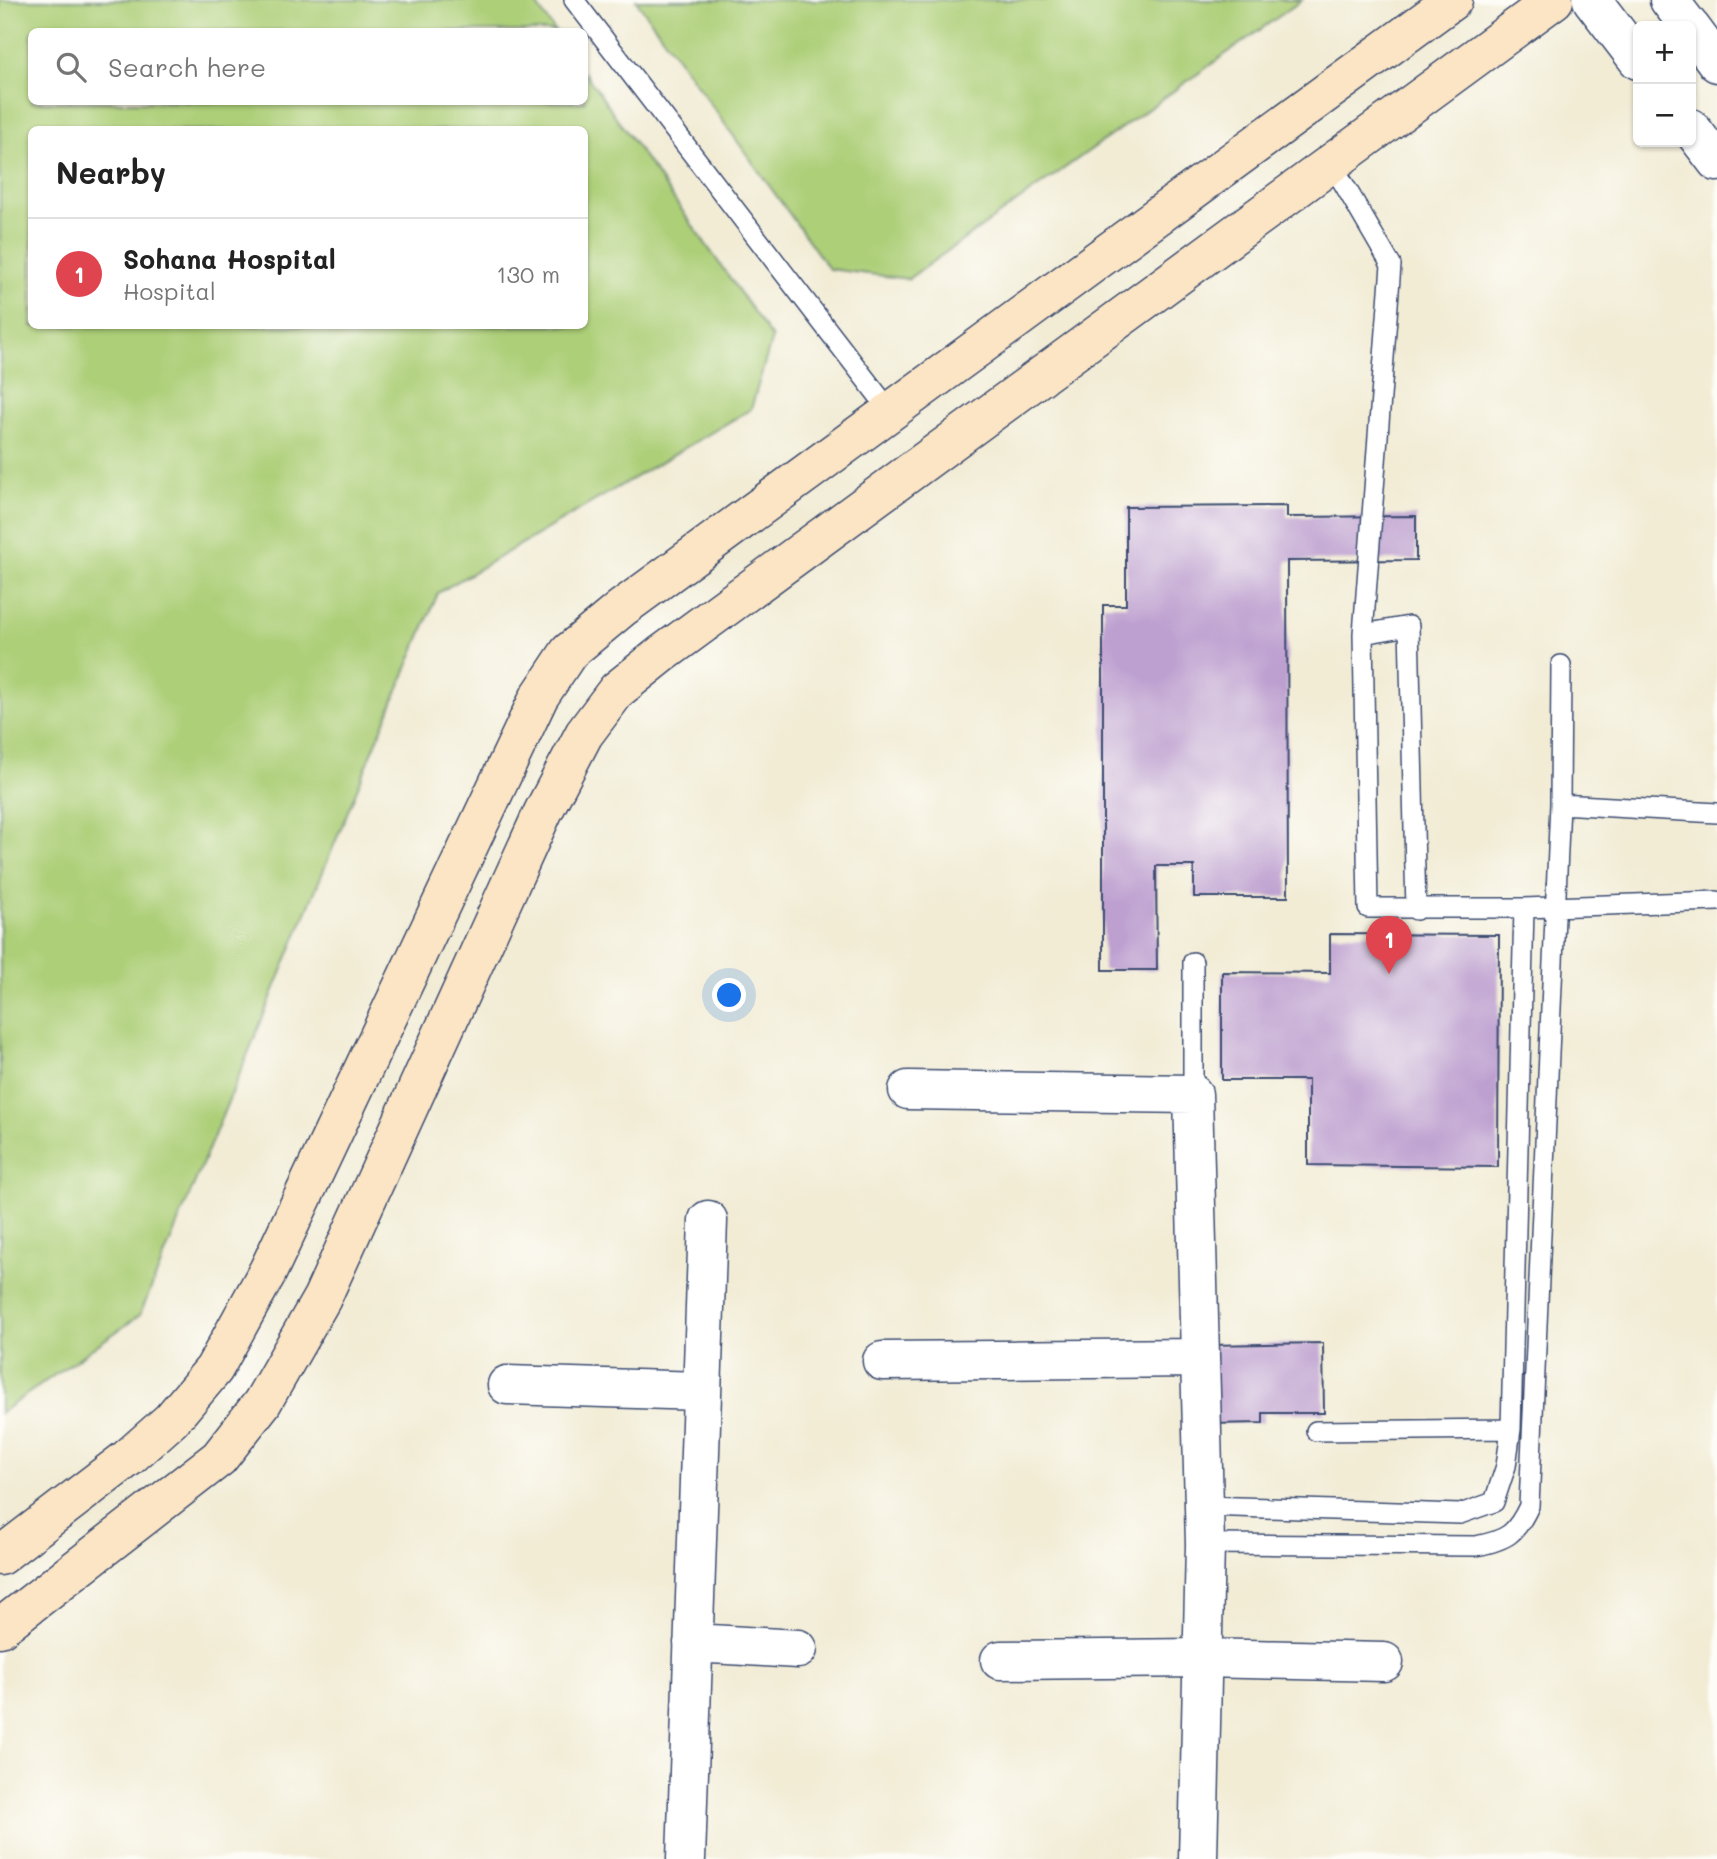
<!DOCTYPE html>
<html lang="en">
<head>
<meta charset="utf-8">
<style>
	:root { --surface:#fff; --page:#f2f2f2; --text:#222; --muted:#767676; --line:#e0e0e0; --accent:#d93025 }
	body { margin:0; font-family:Mali,sans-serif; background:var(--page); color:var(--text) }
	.controls { position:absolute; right:21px; top:21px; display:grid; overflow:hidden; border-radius:10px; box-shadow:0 2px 5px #0004 }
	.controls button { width:63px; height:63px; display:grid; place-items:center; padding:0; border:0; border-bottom:2px solid var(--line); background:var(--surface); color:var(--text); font:35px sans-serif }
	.you { position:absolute; left:730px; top:996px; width:24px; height:24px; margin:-18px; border:5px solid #fff; border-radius:50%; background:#1a73e8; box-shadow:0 0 0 10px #1a73e833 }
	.badge { display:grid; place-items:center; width:46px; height:46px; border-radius:50%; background:var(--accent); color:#fff; font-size:23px; font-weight:700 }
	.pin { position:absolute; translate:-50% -58px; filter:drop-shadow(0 2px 4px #0008) }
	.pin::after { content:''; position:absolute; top:37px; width:24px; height:21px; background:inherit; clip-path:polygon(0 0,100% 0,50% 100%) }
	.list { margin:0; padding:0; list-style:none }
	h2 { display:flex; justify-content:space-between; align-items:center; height:91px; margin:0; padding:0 28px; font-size:30px }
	h2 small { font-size:23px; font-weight:400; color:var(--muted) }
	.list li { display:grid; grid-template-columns:46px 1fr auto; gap:21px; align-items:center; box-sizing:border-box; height:112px; padding:0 28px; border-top:2px solid var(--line) }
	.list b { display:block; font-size:26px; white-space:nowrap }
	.list p { margin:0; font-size:23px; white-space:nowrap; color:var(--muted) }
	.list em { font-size:23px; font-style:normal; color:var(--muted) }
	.icon { flex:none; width:38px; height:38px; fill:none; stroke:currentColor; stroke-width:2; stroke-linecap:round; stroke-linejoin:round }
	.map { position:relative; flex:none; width:1717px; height:1859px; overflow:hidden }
	.search { position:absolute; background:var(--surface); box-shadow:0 2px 5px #0004; left:28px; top:28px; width:560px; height:77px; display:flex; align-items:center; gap:18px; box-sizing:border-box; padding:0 24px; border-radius:10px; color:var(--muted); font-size:26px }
	.panel { position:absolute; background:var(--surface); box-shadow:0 2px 5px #0004; left:28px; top:126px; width:560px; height:203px; border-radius:10px }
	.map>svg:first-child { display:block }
	.green { fill:#adcf78; stroke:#647f6b; stroke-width:2; fill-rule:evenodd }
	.building { fill:#bea0d0 }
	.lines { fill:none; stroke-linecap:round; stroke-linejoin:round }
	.lane-casing { stroke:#3b4b70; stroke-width:22 }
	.street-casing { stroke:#3b4b70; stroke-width:41 }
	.secondary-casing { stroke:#3b4b70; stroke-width:41 }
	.lane { stroke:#fff; stroke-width:19 }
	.street { stroke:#fff; stroke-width:38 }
	.secondary { stroke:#fce5c4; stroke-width:38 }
</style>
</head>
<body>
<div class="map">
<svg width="1717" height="1859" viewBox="0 0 1717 1859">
	<rect width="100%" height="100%" fill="#fdfcf7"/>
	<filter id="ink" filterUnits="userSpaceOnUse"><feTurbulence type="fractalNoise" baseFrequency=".0143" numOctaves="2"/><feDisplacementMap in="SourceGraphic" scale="14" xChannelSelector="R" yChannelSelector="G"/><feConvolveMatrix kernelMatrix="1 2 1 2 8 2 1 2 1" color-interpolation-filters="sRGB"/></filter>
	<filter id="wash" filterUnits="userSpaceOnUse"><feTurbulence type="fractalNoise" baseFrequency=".00686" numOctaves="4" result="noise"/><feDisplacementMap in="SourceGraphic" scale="28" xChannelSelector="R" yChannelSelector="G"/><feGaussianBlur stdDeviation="1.57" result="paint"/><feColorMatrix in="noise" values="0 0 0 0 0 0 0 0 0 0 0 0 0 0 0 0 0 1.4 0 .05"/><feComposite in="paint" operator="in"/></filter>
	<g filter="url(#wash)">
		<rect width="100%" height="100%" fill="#f2ecd5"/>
		<path class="green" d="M0 0H533L555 31 32 32V102H584L585 73 772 338 751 409 438 593 140 1315 0 1413ZM32 130H584V326H32Z
			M636 0H1302L908 279 829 269Z"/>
		<g id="blocks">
			<path class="building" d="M1287 506V517L1416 516V560L1287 561 1288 897H1194V866H1156L1157 970H1103V605H1126V507Z
				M1330 934 1499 935 1498 1167 1308 1165V1080H1222V972L1330 973Z
				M1323 1343 1324 1413H1263V1423L1208 1424 1207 1345Z"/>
		</g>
	</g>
	<g filter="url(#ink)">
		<use href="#blocks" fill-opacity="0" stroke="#3b4b70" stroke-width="2"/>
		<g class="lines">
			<g class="lane-casing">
				<path id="lane" d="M574 0 890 411
					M1331 162 1391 265 1363 634
					M1561 665 1560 804 1717 813
					M1416 910 1409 626 1363 634 1368 908H1524L1717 901
					M1193 962V1094
					M1316 1431 1511 1429
					M1204 1506 1460 1514 1494 1502 1506 1466 1511 1429 1524 908
					M1205 1544 1476 1546C1507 1540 1516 1534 1529 1506L1560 804"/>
			</g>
			<g class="street-casing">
				<path id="street" d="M1592 0 1638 60
					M1669 0 1689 26
					M1691 28 1717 63
					M1691 128 1717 162
					M908 1090 1193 1094 1205 1544 1198 1859
					M882 1361 1198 1358
					M507 1385 701 1391
					M693 1643 798 1649
					M1000 1660 1200 1658 1384 1662
					M686 1859 708 1220"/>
			</g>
			<g class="secondary-casing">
				<path id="secondary" d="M0 1556 128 1458 171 1420 214 1369 268 1271 539 697 569 652 622 608 1453 0
					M0 1628 219 1458 262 1403 322 1298 543 812 584 734 617 690 662 654 1554 0"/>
			</g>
			<use href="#lane" class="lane"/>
			<use href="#street" class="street"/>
			<use href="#secondary" class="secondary"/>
		</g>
	</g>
</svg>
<div class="controls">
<button>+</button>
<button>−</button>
</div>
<div class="you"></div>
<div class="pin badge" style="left:1389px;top:974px;background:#e0444e">1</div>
<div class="search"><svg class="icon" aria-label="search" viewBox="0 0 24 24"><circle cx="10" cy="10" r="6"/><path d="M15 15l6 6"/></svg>Search here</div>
<section class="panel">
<h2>Nearby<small></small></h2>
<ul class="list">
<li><span class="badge" style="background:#e0444e">1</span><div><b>Sohana Hospital</b><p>Hospital</p></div><em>130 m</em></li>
</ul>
</section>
</div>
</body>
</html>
